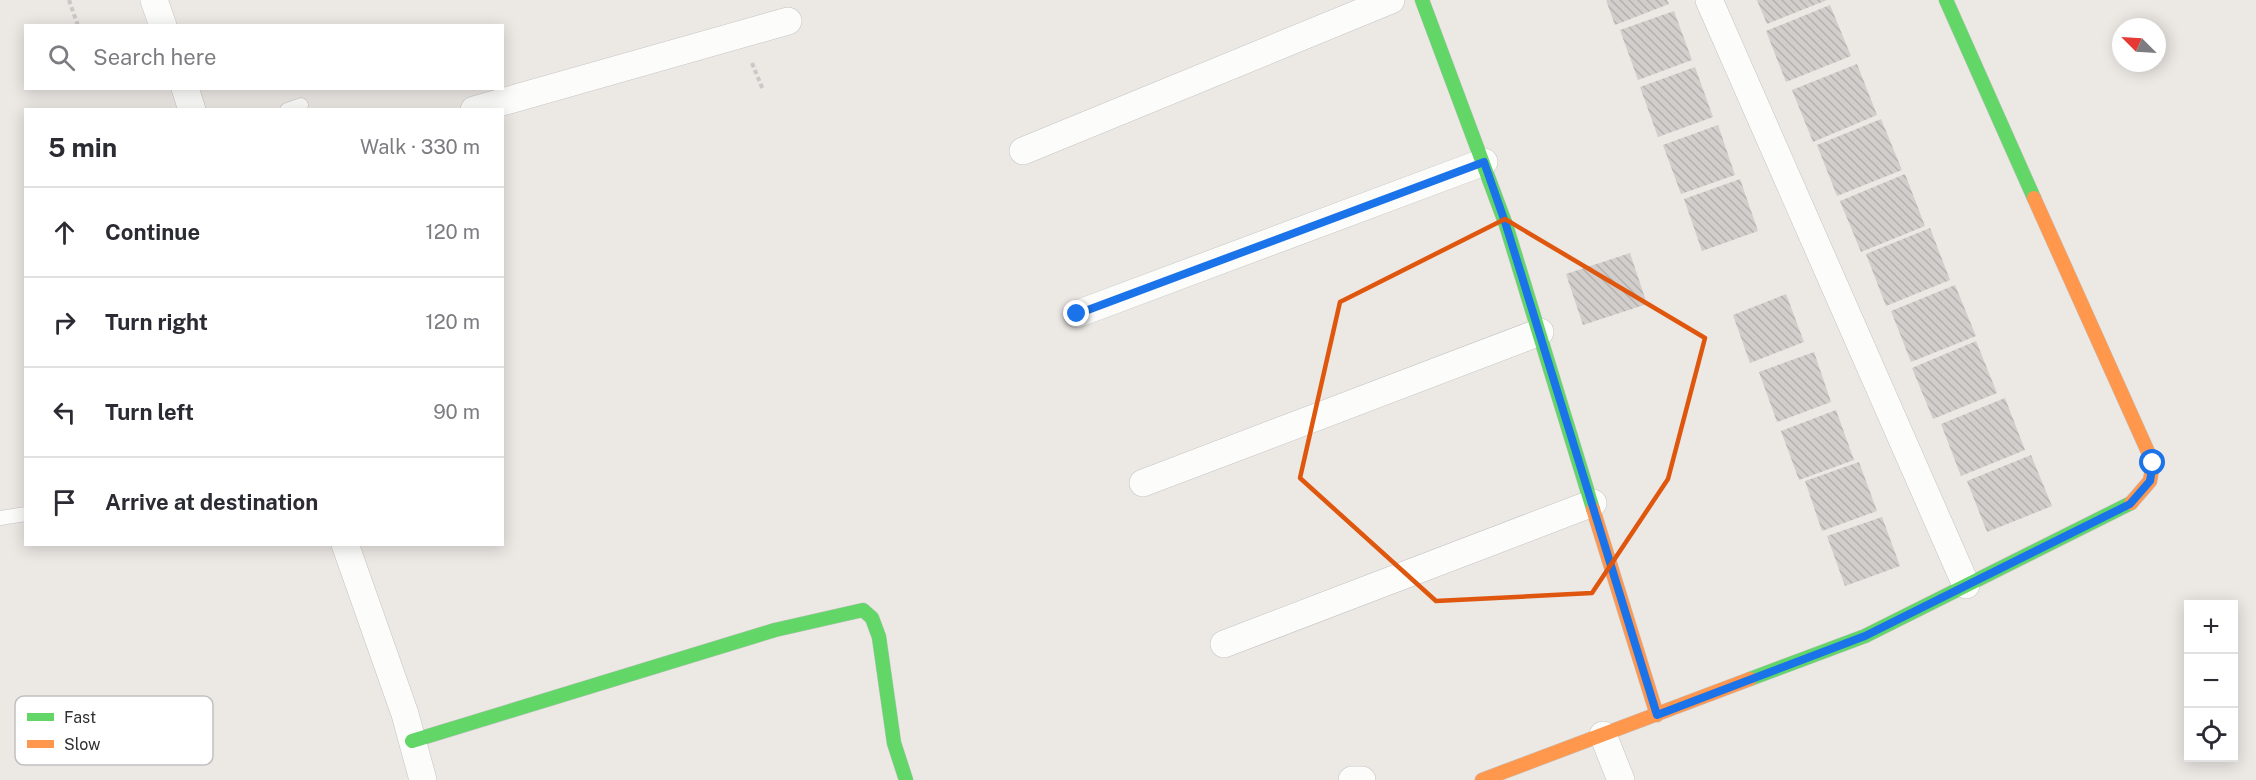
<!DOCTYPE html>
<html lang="en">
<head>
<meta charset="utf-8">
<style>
	:root { --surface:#fff; --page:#f2f2f3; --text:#2b2b33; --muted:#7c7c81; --line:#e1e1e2 }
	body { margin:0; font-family:"Public Sans",sans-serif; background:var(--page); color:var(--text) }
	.controls { position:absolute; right:18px; bottom:18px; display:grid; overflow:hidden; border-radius:0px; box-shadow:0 3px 15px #0003 }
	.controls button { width:54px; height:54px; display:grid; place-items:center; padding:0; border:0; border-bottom:2px solid var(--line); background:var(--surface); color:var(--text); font:30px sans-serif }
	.compass { position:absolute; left:2112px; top:18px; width:54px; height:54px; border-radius:50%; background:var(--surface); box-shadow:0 3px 15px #0003; rotate:294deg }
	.stop { position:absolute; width:18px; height:18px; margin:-14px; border:4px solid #1a73e8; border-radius:50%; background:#fff }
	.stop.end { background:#1a73e8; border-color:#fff; box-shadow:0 2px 6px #0008 }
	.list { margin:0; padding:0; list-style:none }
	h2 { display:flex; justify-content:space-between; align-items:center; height:78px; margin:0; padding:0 24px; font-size:26px }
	h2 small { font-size:20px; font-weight:400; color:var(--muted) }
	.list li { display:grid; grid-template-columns:39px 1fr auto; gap:18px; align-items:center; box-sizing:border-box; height:90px; padding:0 24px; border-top:2px solid var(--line) }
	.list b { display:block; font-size:22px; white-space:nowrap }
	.list em { font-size:20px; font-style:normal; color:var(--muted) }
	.icon { flex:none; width:33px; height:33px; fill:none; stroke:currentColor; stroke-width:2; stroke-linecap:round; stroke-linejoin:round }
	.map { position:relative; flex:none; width:2256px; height:780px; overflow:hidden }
	.search { position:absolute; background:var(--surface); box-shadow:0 3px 15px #0003; left:24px; top:24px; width:480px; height:66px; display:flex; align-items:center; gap:15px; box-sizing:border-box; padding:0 21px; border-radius:0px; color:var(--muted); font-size:22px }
	.panel { position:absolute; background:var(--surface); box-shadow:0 3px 15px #0003; left:24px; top:108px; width:480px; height:438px; border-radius:0px }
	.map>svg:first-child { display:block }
	.building { fill:url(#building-back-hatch) }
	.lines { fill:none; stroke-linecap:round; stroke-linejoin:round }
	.lane-casing { stroke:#c5c4c5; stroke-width:15 }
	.street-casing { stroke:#c5c4c5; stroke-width:28 }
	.fast-casing { stroke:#c5c4c5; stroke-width:15 }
	.slow-casing { stroke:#c5c4c5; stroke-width:15 }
	.path { stroke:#c9c9c8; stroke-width:4; stroke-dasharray:4.5 3; stroke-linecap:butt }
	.lane { stroke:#fcfcfb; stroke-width:14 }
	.street { stroke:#fcfcfb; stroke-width:27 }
	.fast { stroke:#63d668; stroke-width:14 }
	.slow { stroke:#ff974d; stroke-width:14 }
	.route { stroke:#1a73e8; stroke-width:8 }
	.marked { fill:none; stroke:#df570e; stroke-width:4.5; stroke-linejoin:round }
	.key { fill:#fff; stroke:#c0c0c0; stroke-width:1.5 }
	.key-label { font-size:16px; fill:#2e2e2e }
</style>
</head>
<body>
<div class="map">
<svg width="2256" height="780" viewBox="0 0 2256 780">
	<defs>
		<pattern id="building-back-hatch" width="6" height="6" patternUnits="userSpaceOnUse" patternTransform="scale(1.5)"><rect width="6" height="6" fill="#d1cecb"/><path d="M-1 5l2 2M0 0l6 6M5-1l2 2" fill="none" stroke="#b4b1af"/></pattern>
	</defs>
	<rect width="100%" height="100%" fill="#ece8e4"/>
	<path class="building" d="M1606 0H1667L1669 4 1615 25Z
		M1757 0H1827L1767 24Z
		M1830 5 1851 56 1786 82 1766 31Z
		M1674 11 1692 60 1638 80 1620 30Z
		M1857 64 1877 115 1813 142 1792 90Z
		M1695 67 1713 117 1658 137 1640 87Z
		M1881 119 1902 170 1837 196 1817 145Z
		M1718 125 1735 175 1681 194 1663 145Z
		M1905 174 1925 226 1861 252 1840 201Z
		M1740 179 1758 231 1702 251 1684 199Z
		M1930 228 1950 280 1886 306 1866 254Z
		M1630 253 1647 304 1583 325 1566 274Z
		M1955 285 1976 336 1911 362 1891 311Z
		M1786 294 1804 342 1750 363 1733 315Z
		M1976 341 1997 393 1933 419 1912 368Z
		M1814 352 1831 402 1777 422 1759 372Z
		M2005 398 2025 450 1961 476 1941 424Z
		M1836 410 1854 460 1799 480 1781 431Z
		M2031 455 2052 506 1987 532 1967 481Z
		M1859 462 1877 511 1822 531 1805 481Z
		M1882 517 1900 566 1845 586 1827 536Z"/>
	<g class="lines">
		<g class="lane-casing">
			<path id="lane" d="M287 110 301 105
				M0 518 26 514"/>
		</g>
		<g class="street-casing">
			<path id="street" d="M154 0 163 26
				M1709 0 1966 585
				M185 88 192 110
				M474 110 788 21
				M1023 151 1391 0
				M1077 314 1484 162
				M1143 483 1540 332
				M345 544 405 714 423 780
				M1224 644 1593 503
				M1603 735 1621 780
				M1352 780H1362"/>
		</g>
		<g class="fast-casing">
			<path id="fast" d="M1422 0 1506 225 1593 509
				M1946 0 2034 198
				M1750 679 1865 636 2131 503
				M412 741 775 630 863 610 872 618 879 637 894 743 906 780"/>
		</g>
		<g class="slow-casing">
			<path id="slow" d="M2034 198 2153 463 2150 481 2131 503
				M1593 509 1657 715
				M1482 780 1750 679"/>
		</g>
		<path class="path" d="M69 0 78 26
			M752 63 763 90"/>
		<use href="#lane" class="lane"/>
		<use href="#street" class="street"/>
		<use href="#fast" class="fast"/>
		<use href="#slow" class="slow"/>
	</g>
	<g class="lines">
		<path class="route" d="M1077 314 1484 162 1506 225 1657 715 1865 636 2130 504 2150 481 2153 463"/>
	</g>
	<path class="marked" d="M1505 219 1705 338 1668 479 1592 593 1436 601 1300 478 1340 302Z"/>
	<rect x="15" y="696" width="198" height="69" rx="9" class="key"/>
	<rect x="27" y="713" width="27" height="8" fill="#63d668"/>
	<rect x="27" y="740" width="27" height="8" fill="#ff974d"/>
	<g class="key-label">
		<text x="64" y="723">Fast</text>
		<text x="64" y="750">Slow</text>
	</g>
</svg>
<div class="controls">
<button>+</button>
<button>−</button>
<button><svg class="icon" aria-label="locate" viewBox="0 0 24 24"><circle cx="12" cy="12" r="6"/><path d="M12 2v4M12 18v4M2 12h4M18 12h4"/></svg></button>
</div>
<svg class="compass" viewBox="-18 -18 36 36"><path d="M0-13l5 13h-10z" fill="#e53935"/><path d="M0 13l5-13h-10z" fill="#7c7c81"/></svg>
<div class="stop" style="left:2153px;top:463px"></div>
<div class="stop end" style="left:1077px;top:314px"></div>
<div class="search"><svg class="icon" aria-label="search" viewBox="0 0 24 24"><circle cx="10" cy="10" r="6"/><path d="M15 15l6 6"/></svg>Search here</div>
<section class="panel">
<h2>5 min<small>Walk · 330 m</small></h2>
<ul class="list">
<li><svg class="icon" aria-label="ahead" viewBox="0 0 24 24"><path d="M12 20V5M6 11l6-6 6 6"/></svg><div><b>Continue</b></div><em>120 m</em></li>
<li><svg class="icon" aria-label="right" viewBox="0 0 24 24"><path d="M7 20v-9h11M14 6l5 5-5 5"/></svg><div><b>Turn right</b></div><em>120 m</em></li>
<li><svg class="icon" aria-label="left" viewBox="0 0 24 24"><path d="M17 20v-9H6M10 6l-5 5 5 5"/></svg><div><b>Turn left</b></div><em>90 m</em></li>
<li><svg class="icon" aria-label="arrive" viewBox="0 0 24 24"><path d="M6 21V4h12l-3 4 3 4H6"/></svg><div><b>Arrive at destination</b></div></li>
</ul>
</section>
</div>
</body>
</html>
